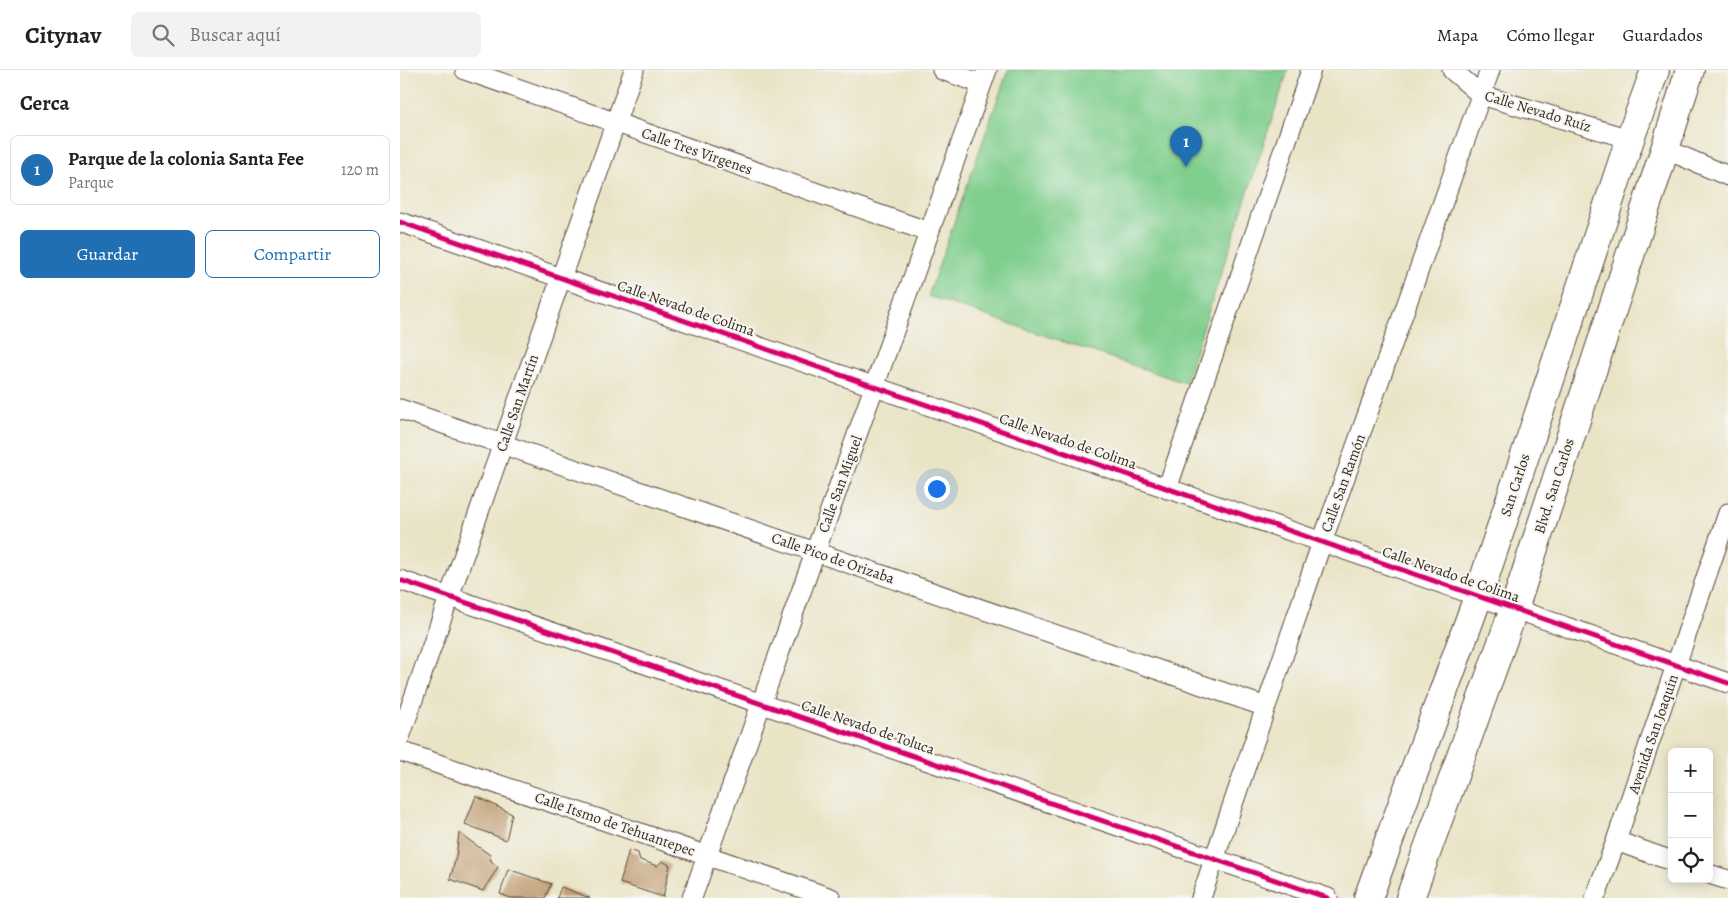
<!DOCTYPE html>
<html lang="es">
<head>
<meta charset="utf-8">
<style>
	:root { --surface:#fff; --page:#f2f2f2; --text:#222; --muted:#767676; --line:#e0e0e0; --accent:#1f6fb2 }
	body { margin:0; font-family:Alegreya,serif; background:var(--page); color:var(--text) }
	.controls { position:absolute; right:15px; bottom:15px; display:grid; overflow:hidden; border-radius:8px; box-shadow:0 2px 12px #0003 }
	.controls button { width:45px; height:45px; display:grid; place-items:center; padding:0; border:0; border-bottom:1px solid var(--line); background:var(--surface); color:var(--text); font:25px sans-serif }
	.you { position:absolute; left:536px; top:418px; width:18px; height:18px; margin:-12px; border:4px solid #fff; border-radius:50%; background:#1a73e8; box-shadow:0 0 0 8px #1a73e833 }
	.badge { display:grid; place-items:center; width:32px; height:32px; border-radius:50%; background:var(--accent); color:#fff; font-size:16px; font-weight:700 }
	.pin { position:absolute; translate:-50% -41px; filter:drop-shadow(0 1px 2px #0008) }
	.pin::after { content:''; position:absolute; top:26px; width:18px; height:15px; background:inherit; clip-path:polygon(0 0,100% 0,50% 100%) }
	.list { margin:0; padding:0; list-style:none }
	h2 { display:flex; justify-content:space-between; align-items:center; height:65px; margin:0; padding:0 20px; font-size:21px }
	h2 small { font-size:16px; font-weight:400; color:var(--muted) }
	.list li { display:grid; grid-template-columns:32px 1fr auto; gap:15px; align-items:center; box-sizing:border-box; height:70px; margin:0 10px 10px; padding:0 10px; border:1px solid var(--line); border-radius:8px }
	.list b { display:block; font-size:19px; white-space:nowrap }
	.list p { margin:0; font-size:16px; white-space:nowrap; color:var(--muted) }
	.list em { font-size:16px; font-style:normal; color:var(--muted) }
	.actions { display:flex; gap:10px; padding:15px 20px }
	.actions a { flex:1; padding:11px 0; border:1px solid var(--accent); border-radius:8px; text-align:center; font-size:18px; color:var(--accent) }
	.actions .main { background:var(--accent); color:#fff }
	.icon { flex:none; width:28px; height:28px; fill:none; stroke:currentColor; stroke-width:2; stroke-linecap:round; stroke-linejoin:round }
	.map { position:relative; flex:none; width:1328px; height:828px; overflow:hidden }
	header { display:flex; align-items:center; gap:30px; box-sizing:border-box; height:70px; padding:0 25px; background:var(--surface); border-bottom:1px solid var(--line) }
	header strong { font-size:24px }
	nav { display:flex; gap:28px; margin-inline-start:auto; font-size:18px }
	.search { width:350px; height:45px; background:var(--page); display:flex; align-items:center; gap:12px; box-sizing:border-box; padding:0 18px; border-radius:8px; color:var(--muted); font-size:19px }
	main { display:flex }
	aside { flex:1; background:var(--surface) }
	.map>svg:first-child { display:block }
	.green { fill:#81cf8f; stroke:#5e7c56 }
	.building { fill:#c3a178 }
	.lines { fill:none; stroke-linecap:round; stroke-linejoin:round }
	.street-casing { stroke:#554637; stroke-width:21 }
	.secondary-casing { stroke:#554637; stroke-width:30 }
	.street { stroke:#fff; stroke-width:19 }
	.secondary { stroke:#fff; stroke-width:28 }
	.cycleway-casing { stroke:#f6f6f2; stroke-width:8 }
	.cycleway { stroke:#d6006c; stroke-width:5 }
	.labels { text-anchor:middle; stroke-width:4; stroke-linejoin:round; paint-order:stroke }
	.street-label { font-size:15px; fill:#3b2a1e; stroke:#f6f6f2 }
</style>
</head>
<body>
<header>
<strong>Citynav</strong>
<div class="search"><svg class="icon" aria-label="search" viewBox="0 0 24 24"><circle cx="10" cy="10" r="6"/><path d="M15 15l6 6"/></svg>Buscar aquí</div>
<nav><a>Mapa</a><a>Cómo llegar</a><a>Guardados</a></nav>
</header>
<main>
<aside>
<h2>Cerca<small></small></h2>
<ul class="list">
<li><span class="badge">1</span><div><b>Parque de la colonia Santa Fee</b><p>Parque</p></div><em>120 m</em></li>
</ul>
<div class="actions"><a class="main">Guardar</a><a>Compartir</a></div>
</aside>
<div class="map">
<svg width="1328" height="828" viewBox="0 0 1328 828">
	<rect width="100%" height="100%" fill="#f6f6f2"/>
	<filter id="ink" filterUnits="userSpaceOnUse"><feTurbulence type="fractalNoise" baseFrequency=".02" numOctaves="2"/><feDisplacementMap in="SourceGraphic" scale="10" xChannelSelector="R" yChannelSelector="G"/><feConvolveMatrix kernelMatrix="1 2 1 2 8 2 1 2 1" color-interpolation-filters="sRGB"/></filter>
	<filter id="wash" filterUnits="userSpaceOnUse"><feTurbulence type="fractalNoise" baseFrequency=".0096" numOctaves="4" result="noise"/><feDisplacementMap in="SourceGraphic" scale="20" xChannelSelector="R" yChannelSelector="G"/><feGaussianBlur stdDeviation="1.12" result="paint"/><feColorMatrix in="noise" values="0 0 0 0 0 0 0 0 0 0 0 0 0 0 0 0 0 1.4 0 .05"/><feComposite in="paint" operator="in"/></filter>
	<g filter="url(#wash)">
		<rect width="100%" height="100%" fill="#eae4c7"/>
		<path class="green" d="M608 0H888L785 313 528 226Z"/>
		<g id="blocks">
			<path class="building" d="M76 726 112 744 106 770 65 754Z
				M59 763 90 785 91 791 98 797 83 821 50 809 56 787Z
				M229 780 238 783 240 790 257 796 262 791 270 795 263 827 220 813Z
				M108 799 151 814 145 828H111L100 824Z
				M161 817 190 828H157Z"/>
		</g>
	</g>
	<g filter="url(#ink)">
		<use href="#blocks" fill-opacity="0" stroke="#554637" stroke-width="1"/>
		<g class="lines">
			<g class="street-casing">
				<path id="street" d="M65 0 529 162
					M542 0 582 14
					M1052 0 1081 25 1230 69
					M1265 79 1328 106
					M0 152 1328 613
					M0 339 866 637
					M767 419 911 0
					M0 510 928 828
					M0 667 234 0
					M0 681 431 828
					M1216 771 1272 791
					M1309 804 1328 810
					M292 828 587 0
					M801 828 922 472 1090 0
					M1195 828 1216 771 1328 443"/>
			</g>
			<g class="secondary-casing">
				<path id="secondary" d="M968 828 1078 527 1230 69 1255 0
					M1010 828 1114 539 1265 79 1290 0"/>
			</g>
			<use href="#street" class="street"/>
			<use href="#secondary" class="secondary"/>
			<g class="cycleway-casing">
				<path id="cycleway" d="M0 152 1328 613
					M0 510 928 828"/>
			</g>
			<use href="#cycleway" class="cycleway"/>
		</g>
	</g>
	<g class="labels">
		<g class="street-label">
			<text transform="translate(1138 41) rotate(17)" y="5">Calle Nevado Ruíz</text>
			<text transform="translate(297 81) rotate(19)" y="5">Calle Tres Virgenes</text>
			<text transform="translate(286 238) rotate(19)" y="5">Calle Nevado de Colima</text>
			<text transform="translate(117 333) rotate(-71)" y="5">Calle San Martín</text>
			<text transform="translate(668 371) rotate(19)" y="5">Calle Nevado de Colima</text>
			<text transform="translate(943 413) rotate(-70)" y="5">Calle San Ramón</text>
			<text transform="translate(440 414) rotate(-70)" y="5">Calle San Miguel</text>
			<text transform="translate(1115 415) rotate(-72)" y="5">San Carlos</text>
			<text transform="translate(1154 416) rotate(-72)" y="5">Blvd. San Carlos</text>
			<text transform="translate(433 488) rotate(19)" y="5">Calle Pico de Orizaba</text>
			<text transform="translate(1051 504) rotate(19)" y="5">Calle Nevado de Colima</text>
			<text transform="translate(468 657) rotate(19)" y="5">Calle Nevado de Toluca</text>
			<text transform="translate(1253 664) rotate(-71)" y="5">Avenida San Joaquín</text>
			<text transform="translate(215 754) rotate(19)" y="5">Calle Itsmo de Tehuantepec</text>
		</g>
	</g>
</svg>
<div class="controls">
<button>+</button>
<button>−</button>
<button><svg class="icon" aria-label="locate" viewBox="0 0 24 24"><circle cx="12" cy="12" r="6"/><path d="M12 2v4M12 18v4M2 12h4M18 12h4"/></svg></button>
</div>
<div class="you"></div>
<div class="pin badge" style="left:786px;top:97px">1</div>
</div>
</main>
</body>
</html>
